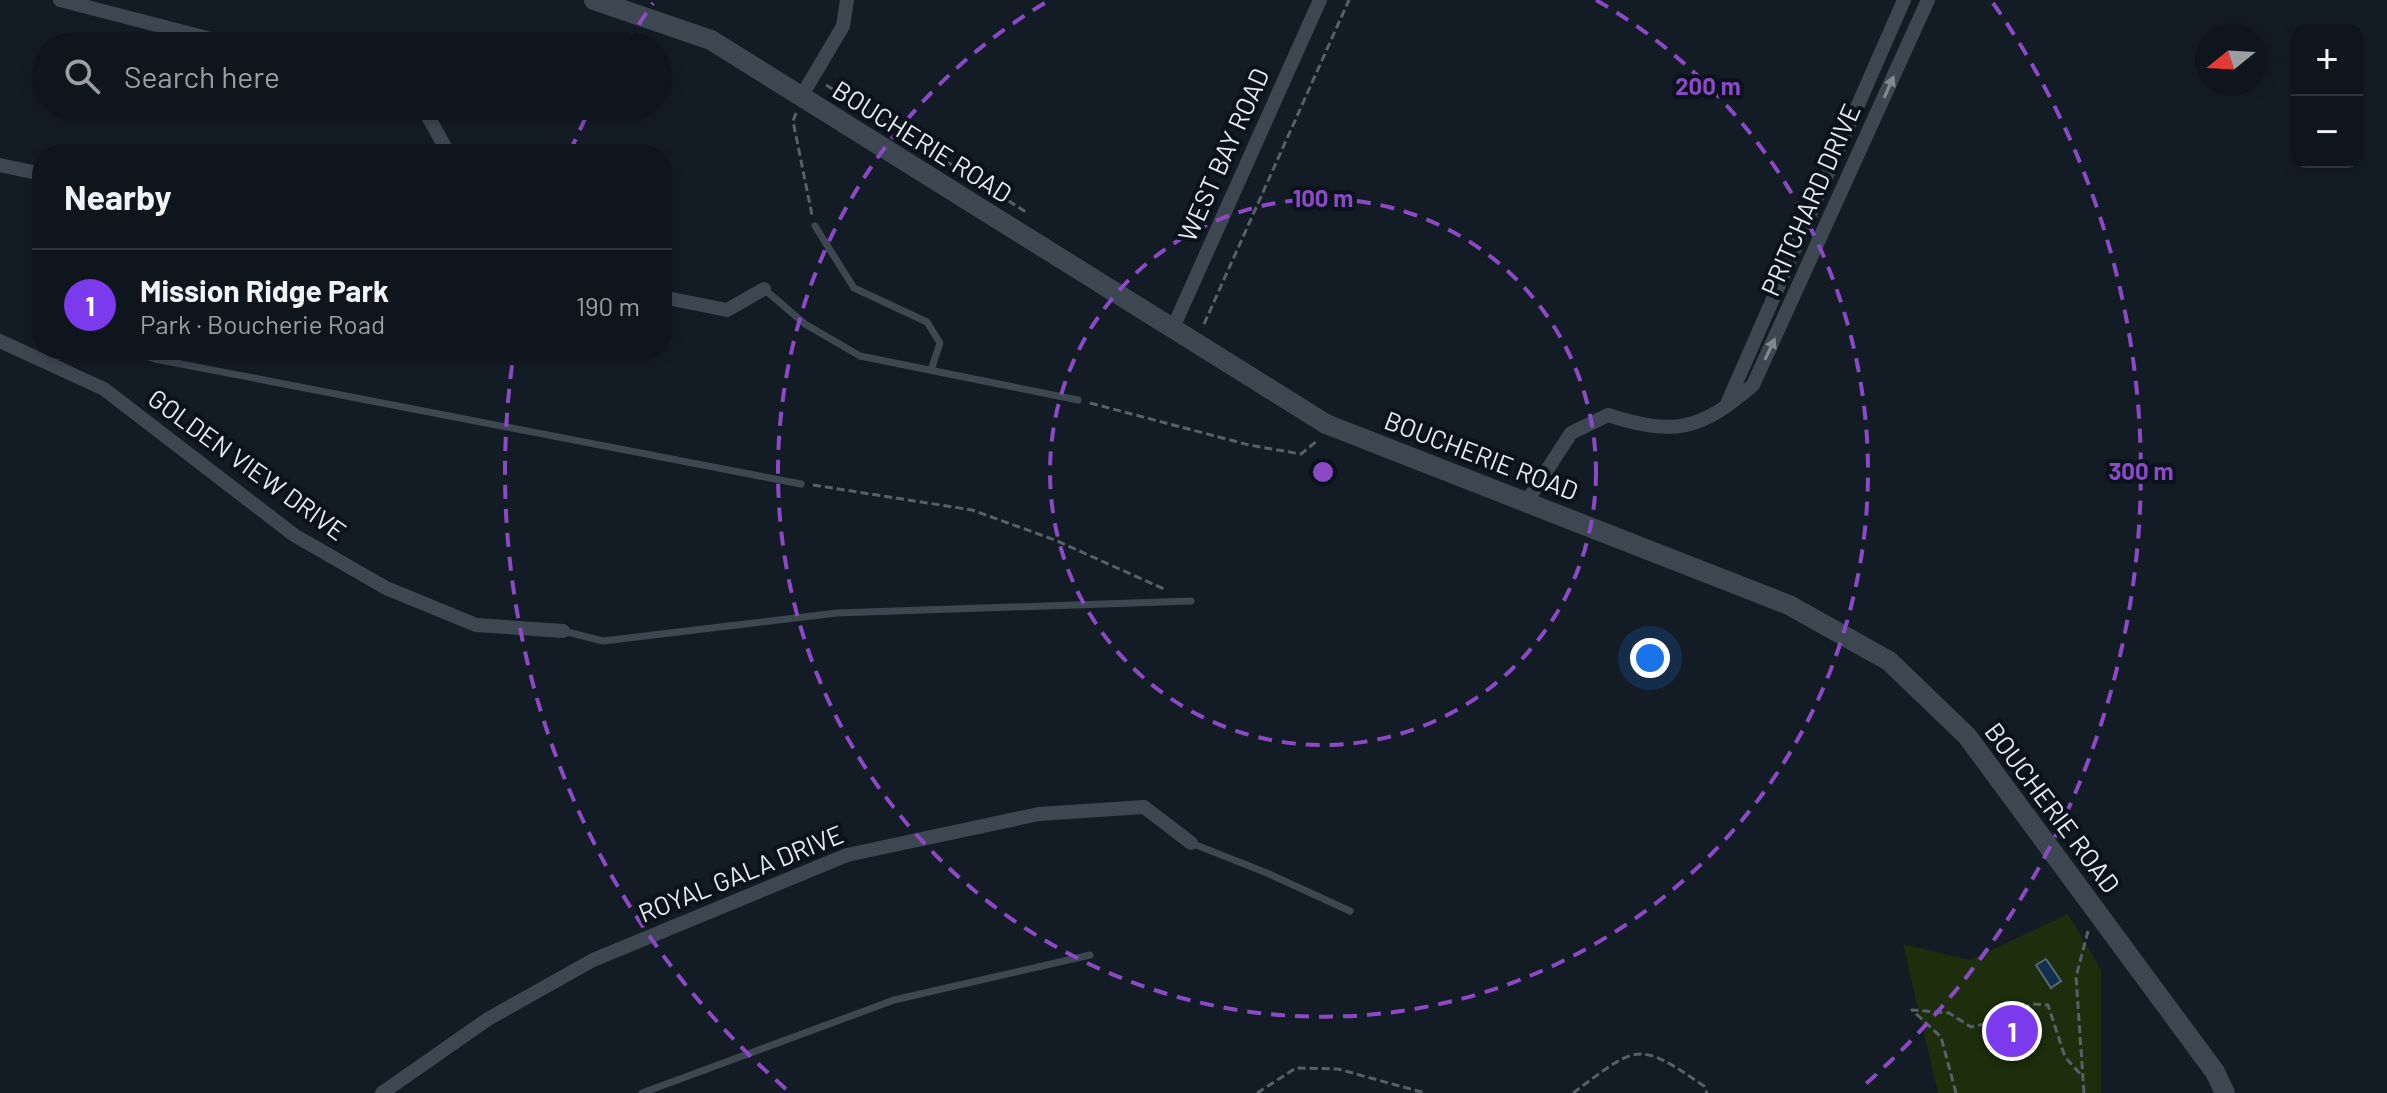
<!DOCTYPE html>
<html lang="en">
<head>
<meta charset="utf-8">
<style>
	:root { --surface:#0e151c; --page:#1c2229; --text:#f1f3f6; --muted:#9b9fa3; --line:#2e343b; --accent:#7c3aed }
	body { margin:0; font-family:Barlow,sans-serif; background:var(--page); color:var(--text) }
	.controls { position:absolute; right:24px; top:24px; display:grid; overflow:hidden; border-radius:16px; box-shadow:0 4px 12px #0003 }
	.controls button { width:72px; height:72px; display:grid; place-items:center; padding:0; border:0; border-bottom:2px solid var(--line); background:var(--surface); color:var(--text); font:40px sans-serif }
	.compass { position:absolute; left:2195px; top:24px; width:72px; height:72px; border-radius:50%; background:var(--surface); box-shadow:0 4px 12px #0003; rotate:252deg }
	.you { position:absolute; left:1650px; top:658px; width:28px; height:28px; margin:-20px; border:6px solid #fff; border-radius:50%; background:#1a73e8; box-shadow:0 0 0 12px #1a73e833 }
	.badge { display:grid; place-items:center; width:52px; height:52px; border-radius:50%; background:var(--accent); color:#fff; font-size:26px; font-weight:700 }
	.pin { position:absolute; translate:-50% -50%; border:4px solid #fff; box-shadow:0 2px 8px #0006 }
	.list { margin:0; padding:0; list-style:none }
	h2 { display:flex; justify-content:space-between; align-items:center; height:104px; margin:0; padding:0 32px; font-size:34px }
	h2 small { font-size:26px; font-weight:400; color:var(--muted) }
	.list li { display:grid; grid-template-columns:52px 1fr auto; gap:24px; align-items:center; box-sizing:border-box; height:112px; padding:0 32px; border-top:2px solid var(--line) }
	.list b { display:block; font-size:30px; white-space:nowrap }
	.list p { margin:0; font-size:26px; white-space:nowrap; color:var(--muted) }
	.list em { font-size:26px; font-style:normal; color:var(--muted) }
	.icon { flex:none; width:44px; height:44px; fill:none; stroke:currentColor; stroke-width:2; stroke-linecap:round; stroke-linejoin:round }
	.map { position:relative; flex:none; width:2387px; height:1093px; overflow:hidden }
	.search { position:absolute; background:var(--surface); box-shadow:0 4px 12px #0003; left:32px; top:32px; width:640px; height:88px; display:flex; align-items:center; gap:20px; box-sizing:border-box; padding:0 28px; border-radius:44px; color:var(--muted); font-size:30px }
	.panel { position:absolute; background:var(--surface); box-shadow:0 4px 12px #0003; left:32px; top:144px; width:640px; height:216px; border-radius:32px }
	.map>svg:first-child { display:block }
	.green { fill:#1c2e0c }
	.building { fill:#11304f; stroke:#5c6672; stroke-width:2 }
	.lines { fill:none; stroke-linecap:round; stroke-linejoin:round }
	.path { stroke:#576068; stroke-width:3; stroke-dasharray:8 4; stroke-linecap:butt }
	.service { stroke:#3d4752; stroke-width:7 }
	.minor { stroke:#3d4752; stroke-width:14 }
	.secondary { stroke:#3d4752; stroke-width:20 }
	.oneway { fill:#808992 }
	.ring { fill:none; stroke:#8b49c6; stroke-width:4; stroke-dasharray:14 10 }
	.labels { text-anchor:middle; stroke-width:8; stroke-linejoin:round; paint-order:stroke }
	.street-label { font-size:26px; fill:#e4ebf1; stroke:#0a121c }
	.centre { fill:#8b49c6; stroke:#0a121c; stroke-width:4 }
	.ring-label { font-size:24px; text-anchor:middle; font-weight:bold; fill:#8b49c6; stroke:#0a121c; stroke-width:8; stroke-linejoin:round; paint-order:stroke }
</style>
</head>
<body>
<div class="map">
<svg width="2387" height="1093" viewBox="0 0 2387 1093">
	<rect width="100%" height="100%" fill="#131c25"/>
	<path class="green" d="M2068 914 2101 970V1093H1938L1903 944 1970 960Z"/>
	<path class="building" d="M2046 959 2061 981 2051 988 2036 965Z"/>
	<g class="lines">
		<path class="path" d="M826 85 1026 212
			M796 113 793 121 812 215
			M1204 324 1349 0
			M1090 403 1249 445 1301 454 1318 440
			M813 485 972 510 1055 540 1164 589
			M1257 1093 1296 1068 1338 1069 1425 1093
			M1573 1093C1637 1046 1636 1039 1704 1086L1707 1093
			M1956 1093 1941 1037 1912 1010 1949 1013 1971 1027 2010 1018 2031 1004 2048 1005 2065 1057 2083 1077
			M2084 1093 2076 977 2088 931"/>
		<path class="service" d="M815 226 854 288 927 322 940 343 931 370
			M764 289 805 324 860 356 1078 400
			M125 350 155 359 801 484
			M46 361 79 350
			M563 631 603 641 837 613 1191 601
			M1191 843 1267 873 1350 911
			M642 1093 894 1000 1090 955"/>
		<path class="minor" d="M60 0 238 46
			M801 97 843 26 847 0
			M422 106 449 154
			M0 165 42 174
			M662 297 727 310 764 289
			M1172 330 1320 0
			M0 341 104 389 294 535 386 588 476 625 563 631
			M1726 406 1904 0
			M1527 501 1571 433 1608 415C1674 436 1700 431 1753 385L1928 0
			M382 1093 488 1019 593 960 847 855 1039 814 1144 807 1191 843"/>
		<path class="secondary" d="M594 0 711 40 1326 424 1789 605 1889 661 1967 736 2215 1072 2225 1093"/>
	</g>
	<defs><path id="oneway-solid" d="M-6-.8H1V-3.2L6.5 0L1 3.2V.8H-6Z" transform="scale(2)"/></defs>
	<g class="oneway">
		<use href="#oneway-solid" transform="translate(1889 87) rotate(-66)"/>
		<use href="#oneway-solid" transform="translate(1770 349) rotate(-65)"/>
	</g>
	<g class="ring">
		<circle cx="1323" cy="472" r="273"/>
		<path d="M1596 0A545 545 0 1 1 1050 0"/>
		<path d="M786 1089A818 818 0 0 1 514 351M570 152A818 818 0 0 1 591 107M626 45A818 818 0 0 1 653 3M1993 3A818 818 0 0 1 1860 1089"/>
	</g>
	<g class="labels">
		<g class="street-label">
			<text transform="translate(922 142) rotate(32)" y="9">BOUCHERIE ROAD</text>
			<text transform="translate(1224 155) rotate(-66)" y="9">WEST BAY ROAD</text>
			<text transform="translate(1811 200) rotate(-66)" y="9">PRITCHARD DRIVE</text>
			<text transform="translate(1481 456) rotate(21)" y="9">BOUCHERIE ROAD</text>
			<text transform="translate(247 465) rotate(36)" y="9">GOLDEN VIEW DRIVE</text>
			<text transform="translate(2052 808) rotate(53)" y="9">BOUCHERIE ROAD</text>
			<text transform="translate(741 874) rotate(-22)" y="9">ROYAL GALA DRIVE</text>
		</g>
	</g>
	<circle cx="1323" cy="472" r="12" class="centre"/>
	<g class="ring-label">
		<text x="1708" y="95">200 m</text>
		<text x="1323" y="207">100 m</text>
		<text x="2141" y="480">300 m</text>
	</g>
</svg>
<div class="controls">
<button>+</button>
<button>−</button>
</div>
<svg class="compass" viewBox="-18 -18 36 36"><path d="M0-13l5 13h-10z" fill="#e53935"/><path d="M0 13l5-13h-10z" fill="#9b9fa3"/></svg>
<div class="you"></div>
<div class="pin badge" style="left:2012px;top:1031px">1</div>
<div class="search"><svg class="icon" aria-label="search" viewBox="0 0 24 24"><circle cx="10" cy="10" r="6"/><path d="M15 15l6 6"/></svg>Search here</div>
<section class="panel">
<h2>Nearby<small></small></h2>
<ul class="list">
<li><span class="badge">1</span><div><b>Mission Ridge Park</b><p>Park · Boucherie Road</p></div><em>190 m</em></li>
</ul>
</section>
</div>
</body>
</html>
